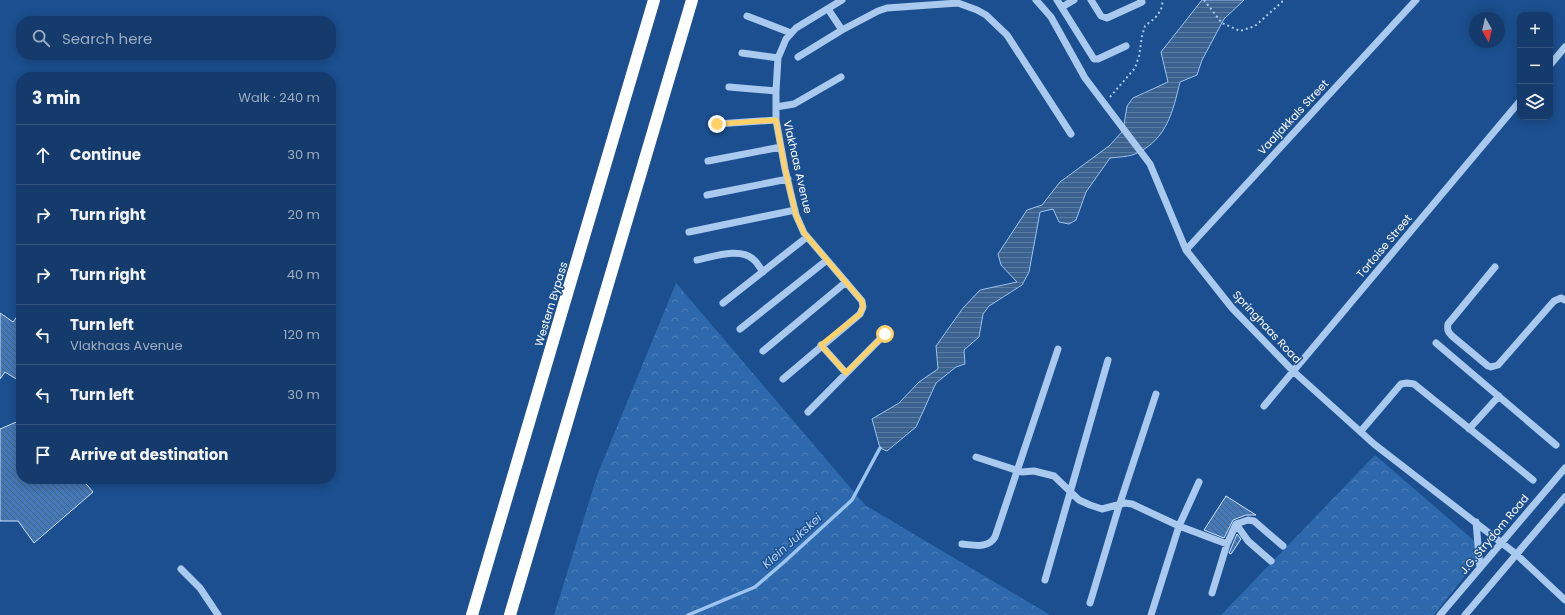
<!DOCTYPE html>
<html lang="en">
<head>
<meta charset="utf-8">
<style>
	:root { --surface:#143b6b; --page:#1d4271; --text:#f1f3f6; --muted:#9dadc1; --line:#33557e }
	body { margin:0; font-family:Poppins,sans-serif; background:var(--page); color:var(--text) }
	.controls { position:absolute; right:12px; top:12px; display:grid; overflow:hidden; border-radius:8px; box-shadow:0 2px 10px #0003 }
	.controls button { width:36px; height:36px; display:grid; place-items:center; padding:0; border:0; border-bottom:1px solid var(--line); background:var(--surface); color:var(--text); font:20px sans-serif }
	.compass { position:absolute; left:1469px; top:12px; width:36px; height:36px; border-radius:50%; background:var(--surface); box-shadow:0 2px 10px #0003; rotate:172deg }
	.stop { position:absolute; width:12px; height:12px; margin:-9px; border:3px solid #ffd166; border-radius:50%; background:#fff }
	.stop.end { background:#ffd166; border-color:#fff; box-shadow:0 1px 4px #0008 }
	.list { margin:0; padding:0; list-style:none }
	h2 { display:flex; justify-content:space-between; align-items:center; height:52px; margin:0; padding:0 16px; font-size:17px }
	h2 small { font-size:13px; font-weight:400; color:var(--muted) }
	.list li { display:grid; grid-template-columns:26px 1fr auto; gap:12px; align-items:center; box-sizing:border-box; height:60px; padding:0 16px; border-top:1px solid var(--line) }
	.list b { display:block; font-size:15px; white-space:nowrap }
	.list p { margin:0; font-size:13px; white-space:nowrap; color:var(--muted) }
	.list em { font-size:13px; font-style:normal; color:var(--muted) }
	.icon { flex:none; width:22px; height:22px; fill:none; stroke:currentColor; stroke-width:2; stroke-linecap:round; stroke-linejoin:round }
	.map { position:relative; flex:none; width:1565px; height:615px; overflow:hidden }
	.search { position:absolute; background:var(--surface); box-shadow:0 2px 10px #0003; left:16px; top:16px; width:320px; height:44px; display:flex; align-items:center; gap:10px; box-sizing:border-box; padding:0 14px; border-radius:16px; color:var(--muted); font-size:15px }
	.panel { position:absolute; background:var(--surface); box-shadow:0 2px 10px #0003; left:16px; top:72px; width:320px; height:412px; border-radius:16px }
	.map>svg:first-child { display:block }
	.forest { fill:url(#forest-crowns) }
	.water { fill:url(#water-rules); stroke:#9cc4f0 }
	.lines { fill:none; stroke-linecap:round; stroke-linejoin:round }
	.stream { stroke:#9cc4f0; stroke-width:3.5 }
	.building { fill:url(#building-back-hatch); stroke:#cfe3fa }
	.path { stroke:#a9c9ee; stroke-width:2; stroke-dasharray:2 3; stroke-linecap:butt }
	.minor { stroke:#a9c9ee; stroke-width:7 }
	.highway { stroke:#fff; stroke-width:12 }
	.route { stroke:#ffd166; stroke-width:5 }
	.labels { text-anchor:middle; stroke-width:3; stroke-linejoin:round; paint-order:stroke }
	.street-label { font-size:11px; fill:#fff; stroke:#1b4f8f }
	.water-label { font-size:12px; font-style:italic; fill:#b5d3f5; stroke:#1b4f8f }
</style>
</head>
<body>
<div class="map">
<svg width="1565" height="615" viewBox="0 0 1565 615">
	<defs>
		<pattern id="forest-crowns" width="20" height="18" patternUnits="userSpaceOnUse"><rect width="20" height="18" fill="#2e69ad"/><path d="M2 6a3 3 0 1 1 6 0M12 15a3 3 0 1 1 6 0" fill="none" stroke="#4d80b9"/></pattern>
		<pattern id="water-rules" width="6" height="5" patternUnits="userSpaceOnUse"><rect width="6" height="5" fill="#3c6290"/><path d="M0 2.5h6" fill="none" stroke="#597aa1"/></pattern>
		<pattern id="building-back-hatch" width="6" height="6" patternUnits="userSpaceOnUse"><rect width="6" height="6" fill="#4478b7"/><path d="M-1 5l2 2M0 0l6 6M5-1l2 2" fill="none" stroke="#486282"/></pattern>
	</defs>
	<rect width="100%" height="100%" fill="#1b4f8f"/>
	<path class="forest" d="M676 283 865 505 1050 615H554L598 473Z
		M1375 455 1485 550 1434 615H1221Z"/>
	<path class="water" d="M1202 0H1244L1224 19 1202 60 1197 75 1180 82C1173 111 1167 139 1137 153 1130 157 1118 157 1110 158L1086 192 1076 220 1069 224 1059 222 1053 209 1040 212 1029 272 1022 285 989 306 983 314 979 337 964 350 965 364 956 367 936 383 916 427 887 451 880 448 872 419 899 403 919 382 938 369 936 346 963 308 980 290 1017 282 1001 265 998 254 1027 210 1042 205 1060 182 1109 146 1123 131 1127 106 1133 98 1168 82 1161 52Z"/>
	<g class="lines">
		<path class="stream" d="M688 615 755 587 783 563 852 500 880 448"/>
	</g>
	<path class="building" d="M21 311V382L5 372 0 379V313L13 322Z
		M21 420V479H82L93 492 34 543 18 521H0V429Z
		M1226 496 1256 515H1246L1233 520 1224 538 1204 530Z
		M1237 534 1241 539 1231 554 1229 553Z"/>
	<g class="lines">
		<path class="path" d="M1204 0 1222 23 1240 31 1255 26 1282 2V0
			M1110 97 1135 68 1139 56 1142 36 1145 26 1155 18 1161 10 1163 0"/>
		<path class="minor" d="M1036 0 1051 17 1085 78 1150 164 1186 250 1232 308 1293 371 1374 444 1516 554 1565 600
			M1057 0 1094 59H1098L1126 46
			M1091 0 1101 16 1107 18 1142 2
			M1062 7 1074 0
			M828 9 842 30 878 11 887 8 958 3 977 10 986 15 1007 35 1071 134
			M747 16 791 33
			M742 53 778 58
			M798 57 842 30
			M1550 65 1565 47
			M729 87 776 91
			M776 107 794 104 841 77
			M717 124 776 120
			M708 161 781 147
			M707 195 788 179
			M689 232 795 210
			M1186 250 1416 0
			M697 260C713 257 739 247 753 259 757 262 760 268 763 272
			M1495 267 1448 324C1447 330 1448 332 1452 336L1488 366 1491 367 1498 365 1554 301 1561 298 1565 300
			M723 303 807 237
			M740 329 827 260
			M1436 343 1556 445
			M821 345 846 373
			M763 351 846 282
			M783 379 860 314 863 307 862 301 804 233 796 215 785 169 776 120V91L778 58 786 39 796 28 842 0
			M1264 406 1520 101
			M808 412 885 334
			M1469 429 1499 396
			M1361 431 1401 384 1407 383 1414 384 1533 480
			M976 457 1022 472 1034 471 1054 476 1079 500 1090 505 1102 509 1125 503 1132 504 1179 526 1227 544
			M1476 522 1480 568
			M1236 524 1248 541 1271 561
			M962 544C974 545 988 549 995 537L1058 349
			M181 569 200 588 218 615
			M1045 580 1108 360
			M1212 593 1227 544 1236 524 1248 520 1254 521 1283 546
			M1090 603 1119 506 1156 394
			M1151 615 1179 526 1199 482
			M1440 615 1565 468
			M1465 615 1565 497"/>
		<path class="highway" d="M472 615 654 0
			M510 615 692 0"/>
	</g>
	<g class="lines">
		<path class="route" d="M717 124 776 120 785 169 796 215 804 233 862 301 863 307 860 314 821 345 846 373 885 334"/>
	</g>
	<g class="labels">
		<g class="street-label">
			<text transform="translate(1293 117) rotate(-47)" y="4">Vaaljakkals Street</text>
			<text transform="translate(798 167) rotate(77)" y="4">Vlakhaas Avenue</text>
			<text transform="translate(1384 246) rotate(-50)" y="4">Tortoise Street</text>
			<text transform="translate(551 304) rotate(-73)" y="4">Western Bypass</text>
			<text transform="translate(1267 327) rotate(47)" y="4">Springhaas Road</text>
			<text transform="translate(1494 534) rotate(-50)" y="4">J.G. Strydom Road</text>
		</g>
		<g class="water-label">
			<text transform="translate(792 541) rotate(-42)" y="4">Klein Jukskei</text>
		</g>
	</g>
</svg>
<div class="controls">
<button>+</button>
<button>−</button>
<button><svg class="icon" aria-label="layers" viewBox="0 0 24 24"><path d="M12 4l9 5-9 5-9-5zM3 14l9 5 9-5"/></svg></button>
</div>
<svg class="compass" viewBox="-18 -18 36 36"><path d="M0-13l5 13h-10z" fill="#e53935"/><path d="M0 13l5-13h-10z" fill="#9dadc1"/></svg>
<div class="stop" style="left:885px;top:334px"></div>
<div class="stop end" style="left:717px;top:124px"></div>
<div class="search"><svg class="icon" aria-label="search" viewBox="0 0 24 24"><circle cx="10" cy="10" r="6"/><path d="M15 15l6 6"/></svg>Search here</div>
<section class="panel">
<h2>3 min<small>Walk · 240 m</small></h2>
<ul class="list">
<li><svg class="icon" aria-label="ahead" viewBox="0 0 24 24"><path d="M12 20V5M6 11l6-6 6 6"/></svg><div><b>Continue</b></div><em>30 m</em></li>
<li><svg class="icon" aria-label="right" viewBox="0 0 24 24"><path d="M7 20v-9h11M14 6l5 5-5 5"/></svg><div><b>Turn right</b></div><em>20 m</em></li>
<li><svg class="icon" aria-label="right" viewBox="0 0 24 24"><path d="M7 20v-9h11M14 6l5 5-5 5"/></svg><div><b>Turn right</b></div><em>40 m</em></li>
<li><svg class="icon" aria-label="left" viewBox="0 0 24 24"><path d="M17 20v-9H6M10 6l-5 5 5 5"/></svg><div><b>Turn left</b><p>Vlakhaas Avenue</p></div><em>120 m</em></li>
<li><svg class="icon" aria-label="left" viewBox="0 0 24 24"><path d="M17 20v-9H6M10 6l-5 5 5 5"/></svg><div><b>Turn left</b></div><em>30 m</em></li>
<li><svg class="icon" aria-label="arrive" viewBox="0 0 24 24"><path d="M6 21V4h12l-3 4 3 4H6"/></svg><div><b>Arrive at destination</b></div></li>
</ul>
</section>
</div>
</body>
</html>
